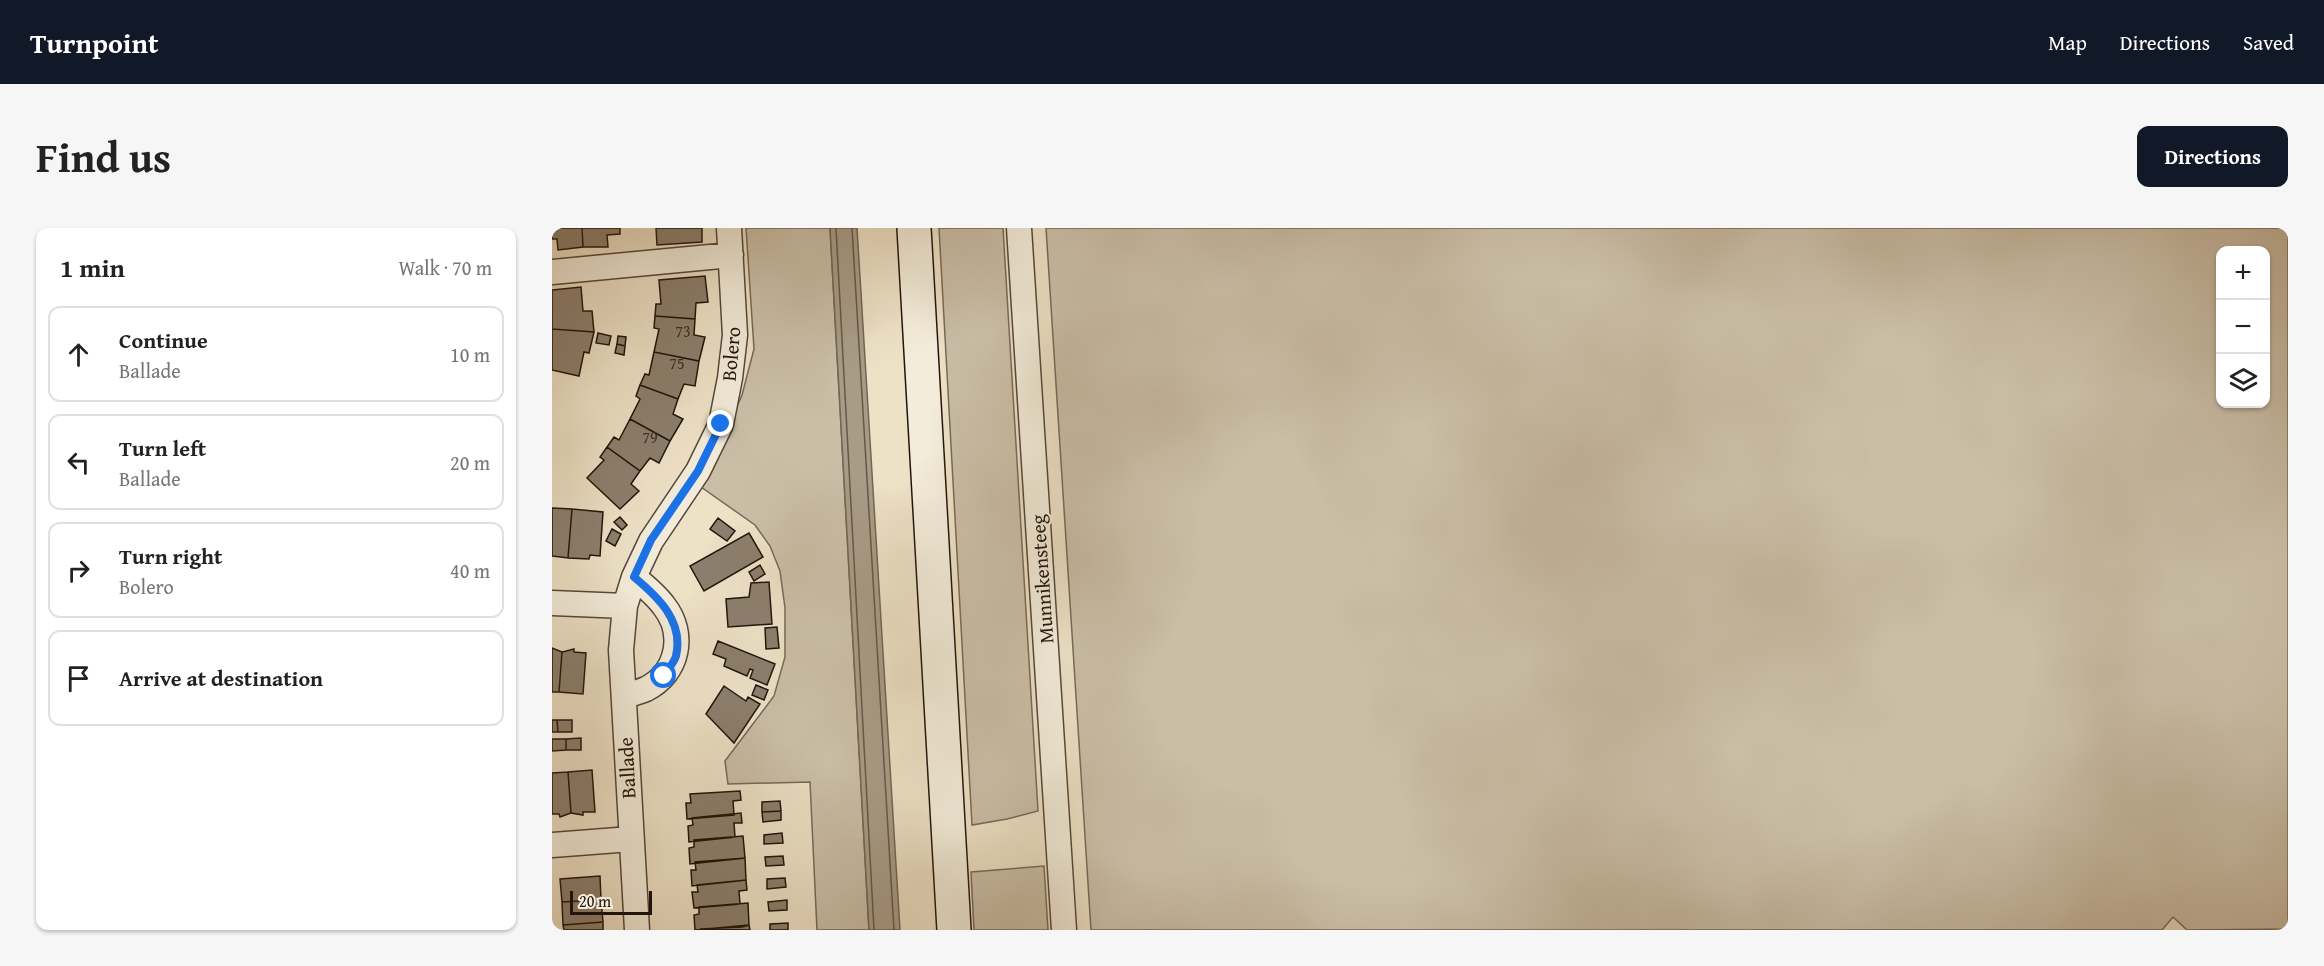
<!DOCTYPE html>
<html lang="en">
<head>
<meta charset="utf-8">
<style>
	:root { --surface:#fff; --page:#f6f6f6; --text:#222; --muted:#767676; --line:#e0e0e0; --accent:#111827 }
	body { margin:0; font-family:"Gentium Book Plus",serif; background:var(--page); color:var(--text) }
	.controls { position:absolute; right:18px; top:18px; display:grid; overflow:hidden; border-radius:12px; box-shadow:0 2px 4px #0004 }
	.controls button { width:54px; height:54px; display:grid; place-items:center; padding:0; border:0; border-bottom:2px solid var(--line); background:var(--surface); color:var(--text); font:30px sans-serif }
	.scale { position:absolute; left:18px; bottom:15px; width:82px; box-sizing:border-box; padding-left:6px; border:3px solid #22150d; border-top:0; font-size:16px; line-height:21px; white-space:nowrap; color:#22150d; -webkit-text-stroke:4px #f3ecda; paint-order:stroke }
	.stop { position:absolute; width:18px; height:18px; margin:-14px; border:4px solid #1a73e8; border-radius:50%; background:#fff }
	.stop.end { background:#1a73e8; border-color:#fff; box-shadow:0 2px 6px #0008 }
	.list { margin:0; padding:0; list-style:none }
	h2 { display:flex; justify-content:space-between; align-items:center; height:78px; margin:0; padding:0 24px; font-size:26px }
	h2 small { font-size:20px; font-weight:400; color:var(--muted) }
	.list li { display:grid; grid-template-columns:39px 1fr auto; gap:18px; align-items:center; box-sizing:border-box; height:96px; margin:0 12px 12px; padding:0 12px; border:2px solid var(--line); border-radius:12px }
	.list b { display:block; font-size:22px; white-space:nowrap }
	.list p { margin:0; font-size:20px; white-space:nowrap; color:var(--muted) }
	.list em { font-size:20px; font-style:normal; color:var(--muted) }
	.icon { flex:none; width:33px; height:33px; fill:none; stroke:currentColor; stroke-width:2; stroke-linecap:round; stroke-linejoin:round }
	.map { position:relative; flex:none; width:1736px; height:702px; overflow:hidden; border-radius:12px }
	header { display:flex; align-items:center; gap:36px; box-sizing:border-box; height:84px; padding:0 30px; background:var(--accent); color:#fff }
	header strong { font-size:28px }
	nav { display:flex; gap:33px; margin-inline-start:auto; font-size:21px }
	.intro { display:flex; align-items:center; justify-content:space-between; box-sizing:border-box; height:144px; padding:0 36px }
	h1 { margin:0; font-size:42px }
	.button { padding:15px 27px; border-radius:12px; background:var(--accent); color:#fff; font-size:21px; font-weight:700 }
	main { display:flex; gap:36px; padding:0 36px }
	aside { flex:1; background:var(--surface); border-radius:12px; box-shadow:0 2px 4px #0004 }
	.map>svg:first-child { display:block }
	.green { fill:#cabea7; stroke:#766a5a; stroke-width:1.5; fill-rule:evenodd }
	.water { fill:#a89c87; stroke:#726656; stroke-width:1.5 }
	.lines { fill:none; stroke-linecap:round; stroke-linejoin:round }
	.shore { stroke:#65584a; stroke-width:1.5 }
	.building { fill:#8c7f6d; stroke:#22150d; stroke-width:1.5 }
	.minor-casing { stroke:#55483b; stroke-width:27 }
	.secondary-casing { stroke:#22150d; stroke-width:36 }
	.minor { stroke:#f3ecda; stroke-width:24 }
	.secondary { stroke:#f3ecda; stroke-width:33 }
	.route { stroke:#1a73e8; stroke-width:8 }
	.labels { text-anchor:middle; stroke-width:4.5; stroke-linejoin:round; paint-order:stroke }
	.number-label { font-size:16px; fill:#3c3025 }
	.street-label { font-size:20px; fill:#22150d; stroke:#f3ecda }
</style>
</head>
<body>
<header>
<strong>Turnpoint</strong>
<nav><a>Map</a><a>Directions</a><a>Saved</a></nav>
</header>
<div class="intro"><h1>Find us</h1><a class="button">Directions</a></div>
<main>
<aside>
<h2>1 min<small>Walk · 70 m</small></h2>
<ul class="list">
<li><svg class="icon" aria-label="ahead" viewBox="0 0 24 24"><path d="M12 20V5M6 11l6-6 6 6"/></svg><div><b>Continue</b><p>Ballade</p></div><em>10 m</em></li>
<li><svg class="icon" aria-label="left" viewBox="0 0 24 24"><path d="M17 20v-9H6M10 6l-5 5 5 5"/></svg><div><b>Turn left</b><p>Ballade</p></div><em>20 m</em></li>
<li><svg class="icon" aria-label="right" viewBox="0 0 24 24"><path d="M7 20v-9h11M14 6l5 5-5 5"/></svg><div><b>Turn right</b><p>Bolero</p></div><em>40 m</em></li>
<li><svg class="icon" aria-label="arrive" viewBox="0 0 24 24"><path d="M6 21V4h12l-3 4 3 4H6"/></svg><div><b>Arrive at destination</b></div></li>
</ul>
</aside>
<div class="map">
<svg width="1736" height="702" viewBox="0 0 1736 702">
	<rect width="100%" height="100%" fill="#ede1c6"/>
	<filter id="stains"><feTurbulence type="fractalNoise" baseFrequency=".00333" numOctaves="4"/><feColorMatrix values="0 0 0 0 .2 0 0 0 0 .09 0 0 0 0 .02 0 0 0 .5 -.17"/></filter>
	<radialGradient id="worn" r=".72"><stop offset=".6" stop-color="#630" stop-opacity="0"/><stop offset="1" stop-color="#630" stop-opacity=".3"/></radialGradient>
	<path class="green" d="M194 0H278L317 702H265L258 554 176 556 173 533 222 468 233 429V380L228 343 218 318 203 297 142 254 171 210 190 167 202 121Z
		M387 0H451L486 583 455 591 420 597Z
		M494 0H1736V701L1635 702 1621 689 1610 702H539ZM1668 22H1714V176H1668Z
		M492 638 496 702H422L419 644Z"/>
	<path class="water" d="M278 0H305L348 702H317Z"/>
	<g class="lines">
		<path class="shore" d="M284 0 322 702
			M300 0 342 702"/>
	</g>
	<path class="building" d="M0 0H30L31 19 6 22 5 11H0Z
		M30 0H68V6L55 7 56 19H31Z
		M104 0H150V14L105 17Z
		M153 48 156 74 144 75 143 91 103 88 104 76H109L107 52Z
		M29 59 31 83H40L42 104 0 101V62Z
		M103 88 143 91 142 107 153 109 147 133 102 124 107 101 102 100Z
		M0 101 42 104 37 125 32 124 27 148 0 142Z
		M46 105 59 108 57 117 44 115Z
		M66 108 74 109 73 118 65 116Z
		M65 116 73 118 72 127 63 125Z
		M102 124 147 133 143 158 132 156 126 171 88 157 93 146 97 147Z
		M88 157 126 171 121 186 131 191 118 213 78 191 88 171 84 168Z
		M78 191 118 213 107 235 98 230 88 243 55 219 62 209 67 212Z
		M55 219 88 243 79 256 87 263 68 281 35 250 52 232 48 229Z
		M0 280 20 281 16 330 0 328Z
		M20 281 51 284 48 328 38 327 37 331 16 330Z
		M68 289 75 297 70 302 62 294Z
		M166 290 183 303 175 313 158 301Z
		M60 301 69 306 63 318 54 313Z
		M197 305 211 329 152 363 138 338Z
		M208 337 213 346 202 353 197 344Z
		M217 354 220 396 176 399 174 371 197 369 199 355Z
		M225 399 227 420 214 421 213 400Z
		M166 413 223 436 215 457 198 450 201 442 198 441 195 448 172 438 174 431 161 426Z
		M0 420 10 424 7 464H0Z
		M22 421V424L34 425 31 466 7 464 10 424Z
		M204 457 216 462 212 472 200 467Z
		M172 458 194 473 196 469 208 476 182 515 154 486Z
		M0 492H5L6 504H0Z
		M5 492H20V504H6Z
		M29 510V522H14V511Z
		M0 511H14V522L0 523Z
		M40 542 43 584H31V587L19 585 16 544Z
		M16 544 19 585 8 589 7 586H0V545Z
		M188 563 189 572 181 573 182 587 135 591 134 575H139L138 566Z
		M228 573 229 583 210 584V574Z
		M229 583V592L211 594 210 584Z
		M189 585 190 595H182L183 609 137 614 136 598 141 597 140 590Z
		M230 605 231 615 212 616V607Z
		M191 608 193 630 138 636 137 620 142 619V612Z
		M231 628 232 637 214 638 213 629Z
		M193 630 194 652 140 658 139 642H144L143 634Z
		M48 648 49 672 10 674 8 651Z
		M233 650 234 659 215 661V651Z
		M194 652 195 662 187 663 188 676 142 680 140 664H146L145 657Z
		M49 672 51 694 11 697 10 674Z
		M235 672V682L217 683 216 674Z
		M196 675 197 697 143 702 142 687 147 686V679Z
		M51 694V702H12L11 697Z
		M236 695V702H218V696Z
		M197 697 198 702 148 701 190 699Z"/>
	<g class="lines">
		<g class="minor-casing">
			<path id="minor" d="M467 0 512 702
				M0 44 179 27
				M0 375 73 378 82 349 99 313 146 243 169 196 178 150 183 107 177 0
				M73 378 69 422 85 702
				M72 468C79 466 87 464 94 461 126 445 134 406 112 378 104 367 93 358 82 349
				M0 617 79 611"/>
		</g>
		<g class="secondary-casing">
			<path id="secondary" d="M362 0 402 702"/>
		</g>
		<use href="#minor" class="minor"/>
		<use href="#secondary" class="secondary"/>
	</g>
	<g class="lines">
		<path class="route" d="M112 448C115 442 122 435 124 428 132 393 106 369 82 349L99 312 146 243 169 196"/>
	</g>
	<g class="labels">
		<g class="number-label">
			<text x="131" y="109">73</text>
			<text x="125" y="141">75</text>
			<text x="98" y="215">79</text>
		</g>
		<g class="street-label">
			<text transform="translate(179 126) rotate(-85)" y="7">Bolero</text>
			<text transform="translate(490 351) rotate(-94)" y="7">Munnikensteeg</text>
			<text transform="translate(75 540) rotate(-93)" y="7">Ballade</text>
		</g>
	</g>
	<rect width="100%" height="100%" filter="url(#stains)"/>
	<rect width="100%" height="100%" fill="url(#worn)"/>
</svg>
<div class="controls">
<button>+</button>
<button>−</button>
<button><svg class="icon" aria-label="layers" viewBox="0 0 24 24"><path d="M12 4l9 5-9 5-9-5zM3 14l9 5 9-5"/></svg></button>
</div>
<div class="scale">20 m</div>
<div class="stop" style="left:112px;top:448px"></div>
<div class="stop end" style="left:169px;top:196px"></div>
</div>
</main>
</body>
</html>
